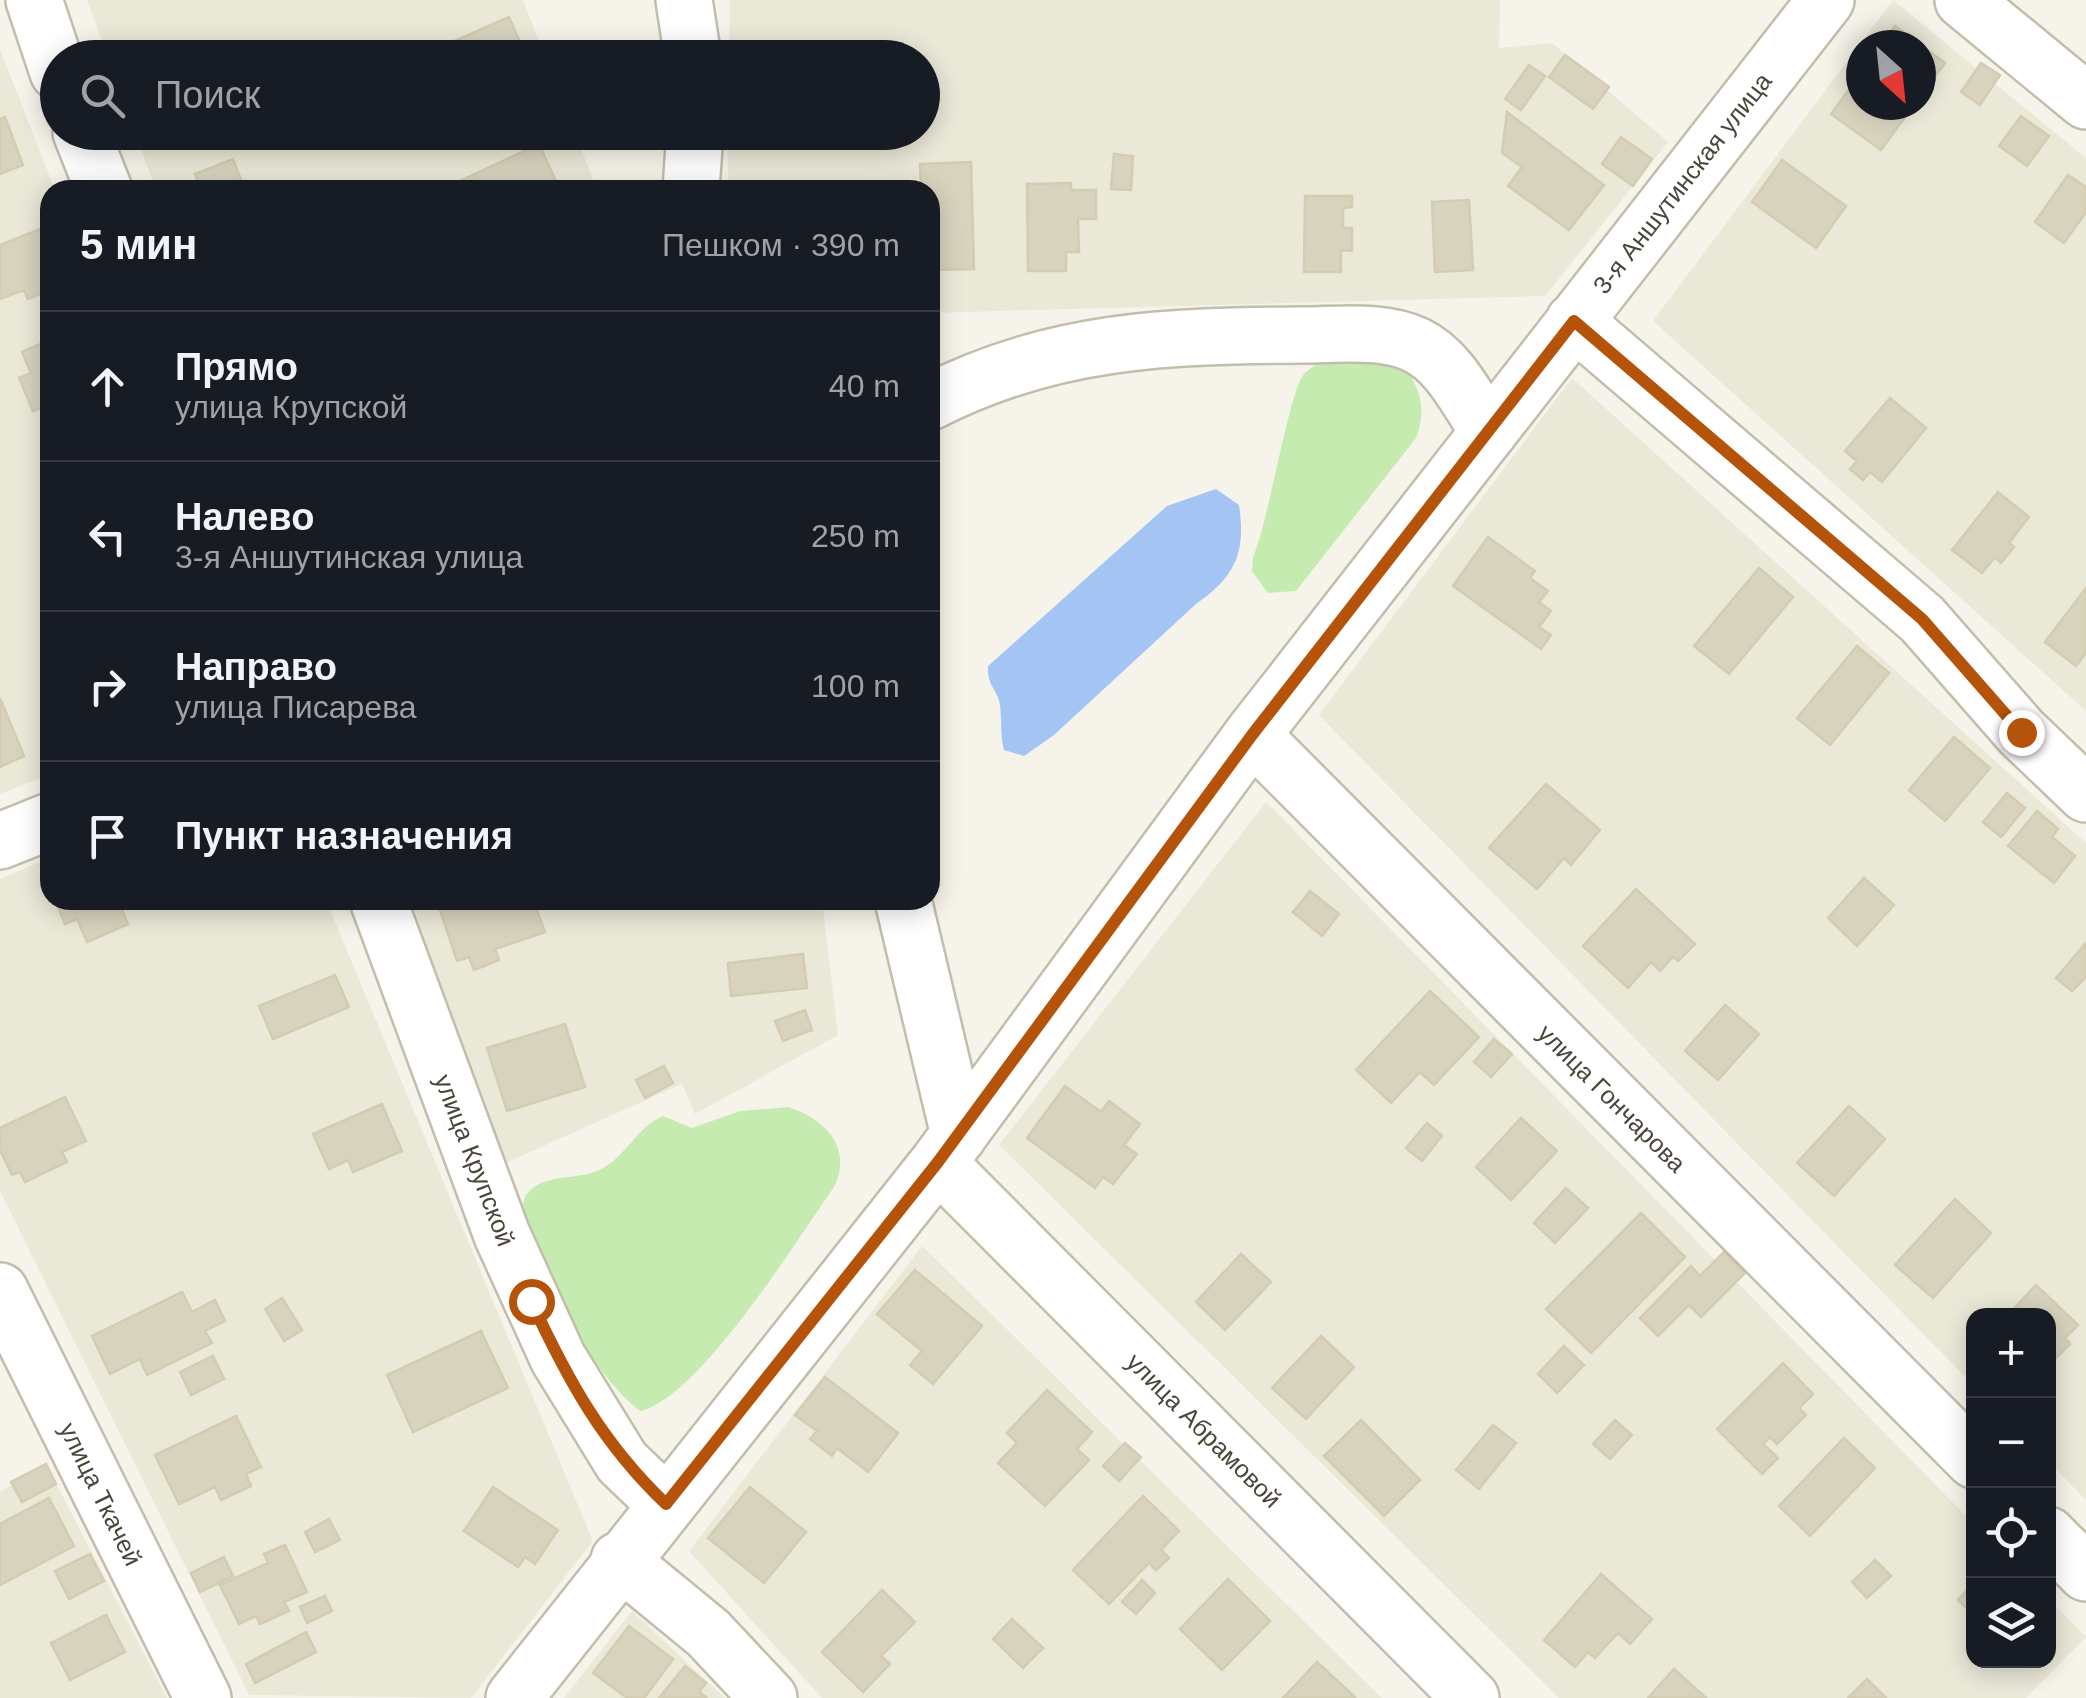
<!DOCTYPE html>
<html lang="ru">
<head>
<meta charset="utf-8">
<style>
	:root { --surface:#171b24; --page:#20242c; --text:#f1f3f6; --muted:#9ea1a6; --line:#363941 }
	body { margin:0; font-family:Arial,sans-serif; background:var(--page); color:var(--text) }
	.controls { position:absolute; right:30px; bottom:30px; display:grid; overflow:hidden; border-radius:20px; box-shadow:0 5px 25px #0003 }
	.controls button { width:90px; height:90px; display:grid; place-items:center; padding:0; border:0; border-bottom:2px solid var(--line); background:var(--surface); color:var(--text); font:50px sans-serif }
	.compass { position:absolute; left:1846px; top:30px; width:90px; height:90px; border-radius:50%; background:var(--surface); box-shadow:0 5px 25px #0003; rotate:153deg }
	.stop { position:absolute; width:30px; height:30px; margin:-22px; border:8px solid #b45309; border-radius:50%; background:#fff }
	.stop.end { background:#b45309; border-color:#fff; box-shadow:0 2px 10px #0008 }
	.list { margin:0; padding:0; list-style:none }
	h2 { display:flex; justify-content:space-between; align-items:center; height:130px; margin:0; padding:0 40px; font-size:42px }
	h2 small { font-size:32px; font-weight:400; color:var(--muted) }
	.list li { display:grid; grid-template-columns:65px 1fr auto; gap:30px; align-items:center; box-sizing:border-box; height:150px; padding:0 40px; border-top:2px solid var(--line) }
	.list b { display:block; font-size:38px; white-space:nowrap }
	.list p { margin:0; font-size:32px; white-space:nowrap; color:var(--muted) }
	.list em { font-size:32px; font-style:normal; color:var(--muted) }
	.icon { flex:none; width:55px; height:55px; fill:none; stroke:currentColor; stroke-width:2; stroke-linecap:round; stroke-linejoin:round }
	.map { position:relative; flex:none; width:2086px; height:1698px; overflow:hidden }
	.search { position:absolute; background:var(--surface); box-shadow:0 5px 25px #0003; left:40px; top:40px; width:900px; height:110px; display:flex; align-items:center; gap:25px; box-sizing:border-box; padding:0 35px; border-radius:55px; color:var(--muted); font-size:38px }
	.panel { position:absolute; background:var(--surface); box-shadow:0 5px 25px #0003; left:40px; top:180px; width:900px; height:730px; border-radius:30px }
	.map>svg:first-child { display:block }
	.residential { fill:#eae8d7; fill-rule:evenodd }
	.green { fill:#c6ebb1 }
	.water { fill:#a4c4f4 }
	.building { fill:#d8d3be; stroke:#d3ccb1; stroke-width:2.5 }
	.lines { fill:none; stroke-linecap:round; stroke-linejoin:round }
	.minor-casing { stroke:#c2beab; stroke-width:60 }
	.minor { stroke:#fff; stroke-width:55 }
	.route { stroke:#b45309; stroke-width:12 }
	.labels { text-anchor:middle; stroke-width:10; stroke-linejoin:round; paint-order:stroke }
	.street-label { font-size:25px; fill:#4a4637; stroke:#fff }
</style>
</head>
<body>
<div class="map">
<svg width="2086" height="1698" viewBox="0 0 2086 1698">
	<rect width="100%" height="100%" fill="#f6f4ea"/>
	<path class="residential" d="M87 0H523L545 57H108Z
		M730 0H1500L1499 48 1552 43 1668 142 1545 296 930 313V190H729L727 142V133L922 132V58L729 57Z
		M1893 0 2086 158V711L1653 321ZM1861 45H1921V105H1861Z
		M0 49 55 190H50V774L0 794Z
		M135 133H575L597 190H156Z
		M1572 378 2086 843V1500L2049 1462 2048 1316H1974L1973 1385 1319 715Z
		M1266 802 1973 1523 1974 1660H2048L2049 1599 2086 1637 2026 1698H1559L999 1145Z
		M50 858V900H326L593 1541 471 1698 249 1695 0 1191V879Z
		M411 900H822L838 1035 695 1114 682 1084 501 1165Z
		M922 1246 1382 1698H822L689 1551Z
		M46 1464 167 1698H0V1492Z
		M632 1611 725 1698H564Z"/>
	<path class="green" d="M1347 352 1405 368C1422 391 1426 411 1416 438L1296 591 1268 593 1252 571 1253 557C1269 521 1289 390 1304 374 1315 363 1332 357 1347 352Z
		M788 1107C826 1119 853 1148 834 1187 797 1240 700 1396 641 1411 605 1391 500 1229 527 1194 544 1172 577 1181 599 1170 626 1158 636 1127 663 1116L692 1128 740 1111Z"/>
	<path class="water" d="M1216 489 1239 505C1246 552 1236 576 1196 604L1054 735 1024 756 1004 750C1000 734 1002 722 1000 706 999 690 987 688 988 666L1167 506Z"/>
	<path class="building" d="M509 17 526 56 424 58 423 55Z
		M1895 26 1921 45H1882Z
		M1921 45 1945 63 1921 95Z
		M1565 55 1609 87 1593 109 1549 77Z
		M1981 63 2000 75 1980 105 1961 92Z
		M1529 65 1545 76 1521 110 1505 99Z
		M1861 73V105H1914L1881 150 1831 114Z
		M1507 112 1604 185 1569 230 1508 186 1522 167 1502 153Z
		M2021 116 2049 136 2027 166 1999 146Z
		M5 117 23 165 0 174V119Z
		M540 132H574L546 146Z
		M1621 137 1652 159 1633 186 1602 164Z
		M539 144 560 190H444L443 189Z
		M1114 154 1133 156 1131 190 1111 189Z
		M233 159 245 190H191L200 187 195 174Z
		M1782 160 1846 206 1816 248 1752 202Z
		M971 162 974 269 930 270V190H921L920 164Z
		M2068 175 2086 187V212L2064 243 2035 222Z
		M1071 183V190H1096V219H1078L1079 252H1066V271H1028L1027 184Z
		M1305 196H1352V207L1343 208V228H1352V251L1341 250V272H1304Z
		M1469 200 1473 270 1435 272 1432 202Z
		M50 225V290L28 299 24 290 0 299V245Z
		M50 340V404L33 411 19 378 31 373 22 352Z
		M1890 398 1926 428 1882 482 1870 472 1863 480 1850 469 1857 461 1845 451Z
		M1998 492 2029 517 2009 543 2014 547 2001 563 1995 557 1982 573 1952 550Z
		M1488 537 1535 571 1530 578 1548 591 1539 602 1551 611 1539 627 1551 635 1541 649 1453 586Z
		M1759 568 1793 597 1729 674 1694 646Z
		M2086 588V653L2076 666 2045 642Z
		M1857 646 1889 673 1830 745 1797 718Z
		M0 698 24 756 0 767Z
		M1954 737 1990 768 1945 821 1909 790Z
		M1546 784 1600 830 1571 865 1564 858 1537 889 1489 848Z
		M2007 793 2025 808 2001 837 1983 822Z
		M2037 811 2058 829 2052 837 2075 856 2054 883 2008 846Z
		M1864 878 1894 905 1857 946 1828 918Z
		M1636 889 1695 944 1678 961 1673 957 1660 971 1651 962 1628 988 1583 946Z
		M1310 891 1339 914 1322 936 1293 912Z
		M60 900H118L128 924 87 942 77 919 65 924 56 902Z
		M459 900H533L545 932 495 949 499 960 474 970 469 957 457 961 439 907Z
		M2086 943V977L2072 991 2056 978Z
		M803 954 807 988 731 996 728 963Z
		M335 975 349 1007 273 1039 259 1006Z
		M1430 991 1479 1037 1434 1085 1420 1072 1391 1103 1356 1070Z
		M1725 1005 1759 1034 1718 1080 1685 1051Z
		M805 1010 812 1030 783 1041 775 1021Z
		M565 1024 585 1087 507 1111 487 1048Z
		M1494 1039 1512 1054 1491 1077 1474 1062Z
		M664 1066 673 1083 645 1098 636 1080Z
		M1065 1086 1101 1112 1109 1101 1140 1124 1124 1145 1137 1154 1113 1184 1103 1177 1095 1188 1027 1138Z
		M65 1097 86 1141 62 1152 67 1162 25 1182 20 1172 12 1175 0 1150V1128Z
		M382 1104 402 1151 353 1172 348 1160 329 1169 313 1134Z
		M1849 1106 1885 1139 1834 1196 1797 1163Z
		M1521 1118 1557 1151 1511 1200 1476 1167Z
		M1427 1123 1442 1136 1422 1161 1406 1148Z
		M1566 1188 1588 1208 1555 1243 1534 1223Z
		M1955 1199 1991 1233 1933 1298 1895 1265Z
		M1641 1213 1685 1257 1591 1353 1546 1309Z
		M1724 1252 1745 1273 1701 1317 1689 1305 1658 1336 1640 1318 1691 1266 1700 1276Z
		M1241 1254 1271 1282 1225 1330 1196 1302Z
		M915 1270 982 1326 933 1384 910 1365 922 1351 877 1314Z
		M2036 1285 2078 1325 2065 1338 2070 1344 2048 1366V1316H2007Z
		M182 1292 192 1312 215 1300 225 1321 205 1331 212 1343 147 1375 140 1359 110 1374 92 1336Z
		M282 1298 302 1330 284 1341 265 1309Z
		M481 1331 508 1388 413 1432 387 1375Z
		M1321 1336 1354 1367 1306 1419 1272 1388Z
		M1564 1346 1584 1365 1557 1393 1538 1374Z
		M213 1356 224 1379 191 1395 180 1372Z
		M1783 1363 1813 1394 1799 1408 1806 1415 1777 1444 1770 1437 1763 1444 1778 1458 1762 1474 1717 1429Z
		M825 1377 898 1433 868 1472 837 1448 832 1456 810 1439 817 1431 795 1415Z
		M1047 1390 1092 1432 1077 1449 1089 1460 1045 1506 998 1463 1017 1443 1007 1433Z
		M236 1416 261 1467 246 1474 251 1486 221 1500 215 1487 179 1504 155 1455Z
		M1361 1420 1420 1480 1384 1516 1324 1456Z
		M1615 1420 1632 1435 1610 1459 1593 1444Z
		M1493 1425 1516 1443 1479 1489 1456 1470Z
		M1844 1438 1875 1468 1810 1536 1779 1506Z
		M1125 1443 1141 1457 1119 1481 1103 1466Z
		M46 1464 56 1484 22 1502 11 1482Z
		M493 1487 558 1530 535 1564 525 1557 518 1567 464 1531Z
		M750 1487 806 1532 764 1583 708 1538Z
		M1143 1496 1179 1531 1161 1550 1169 1558 1156 1570 1149 1563 1109 1604 1073 1570Z
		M49 1498 74 1546 0 1585V1524Z
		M329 1519 340 1540 315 1552 305 1532Z
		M285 1545 307 1592 284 1602 289 1611 260 1624 256 1616 239 1624 220 1585 268 1563 264 1554Z
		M90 1554 104 1581 69 1599 55 1571Z
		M224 1557 233 1576 200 1592 191 1573Z
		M1875 1560 1891 1576 1867 1598 1852 1582Z
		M1601 1574 1652 1619 1630 1644 1618 1633 1595 1658 1588 1652 1575 1667 1544 1640Z
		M1228 1579 1270 1621 1222 1670 1180 1629Z
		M1142 1580 1155 1593 1136 1614 1122 1602Z
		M1974 1583V1615L1958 1600Z
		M882 1590 915 1622 881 1656 890 1664 863 1692 822 1652Z
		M325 1596 332 1611 307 1623 300 1607Z
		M106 1615 125 1652 70 1680 51 1643Z
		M1012 1619 1043 1648 1023 1668 993 1639Z
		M629 1626 673 1659 644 1698H627L593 1673Z
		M306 1632 316 1652 255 1683 246 1664Z
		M1317 1662 1355 1697 1354 1698H1283Z
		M685 1666 706 1683 699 1692 707 1698H659Z
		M1674 1669 1706 1698H1648Z
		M1867 1679 1886 1698H1848Z"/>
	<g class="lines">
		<g class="minor-casing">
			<path id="minor" d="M34 0 58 72
				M684 0 693 58
				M1963 0 2086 101
				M81 132 104 190
				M691 190 695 132
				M1574 321 1922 619 2021 732 2086 794
				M930 402C1053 339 1168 336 1302 335 1338 335 1383 329 1416 345 1450 361 1468 402 1489 432
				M1252 735 1974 1460
				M0 841 50 821
				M378 900 502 1235 558 1358 622 1462 666 1504
				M903 900 959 1135
				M938 1163 1471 1698
				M0 1291 203 1698
				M2048 1535 2086 1573
				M619 1560 708 1633 769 1698
				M514 1698 938 1163 1252 735 1826 0"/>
		</g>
		<use href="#minor" class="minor"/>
	</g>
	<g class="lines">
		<path class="route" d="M531 1301C568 1380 602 1443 666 1504L938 1162 1252 735 1574 321 1922 619 2021 732"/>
	</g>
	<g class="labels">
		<g class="street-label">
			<text transform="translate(1682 183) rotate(-52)" y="9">3-я Аншутинская улица</text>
			<text transform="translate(1612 1098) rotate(45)" y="9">улица Гончарова</text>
			<text transform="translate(475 1160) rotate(69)" y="9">улица Крупской</text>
			<text transform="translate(1204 1430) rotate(45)" y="9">улица Абрамовой</text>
			<text transform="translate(101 1494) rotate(64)" y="9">улица Ткачей</text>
		</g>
	</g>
</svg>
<div class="controls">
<button>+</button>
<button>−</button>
<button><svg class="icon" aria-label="locate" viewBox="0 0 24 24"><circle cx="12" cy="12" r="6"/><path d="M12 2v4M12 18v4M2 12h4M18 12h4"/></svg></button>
<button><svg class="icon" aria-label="layers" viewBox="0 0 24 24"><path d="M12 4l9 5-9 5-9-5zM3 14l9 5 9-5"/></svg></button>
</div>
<svg class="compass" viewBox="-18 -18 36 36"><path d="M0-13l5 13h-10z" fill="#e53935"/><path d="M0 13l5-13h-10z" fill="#9ea1a6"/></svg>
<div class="stop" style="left:531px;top:1301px"></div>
<div class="stop end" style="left:2021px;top:732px"></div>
<div class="search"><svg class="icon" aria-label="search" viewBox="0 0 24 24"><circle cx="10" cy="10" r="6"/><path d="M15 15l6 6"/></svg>Поиск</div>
<section class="panel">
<h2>5 мин<small>Пешком · 390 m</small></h2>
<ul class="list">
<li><svg class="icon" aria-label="ahead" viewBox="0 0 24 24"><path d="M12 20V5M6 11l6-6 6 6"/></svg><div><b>Прямо</b><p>улица Крупской</p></div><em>40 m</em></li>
<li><svg class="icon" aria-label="left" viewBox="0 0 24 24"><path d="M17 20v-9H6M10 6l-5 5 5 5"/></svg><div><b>Налево</b><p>3-я Аншутинская улица</p></div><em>250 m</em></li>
<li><svg class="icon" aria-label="right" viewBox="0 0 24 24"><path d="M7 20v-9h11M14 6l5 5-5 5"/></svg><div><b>Направо</b><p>улица Писарева</p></div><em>100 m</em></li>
<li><svg class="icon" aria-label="arrive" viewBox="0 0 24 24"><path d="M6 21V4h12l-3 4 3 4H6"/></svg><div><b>Пункт назначения</b></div></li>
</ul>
</section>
</div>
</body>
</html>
